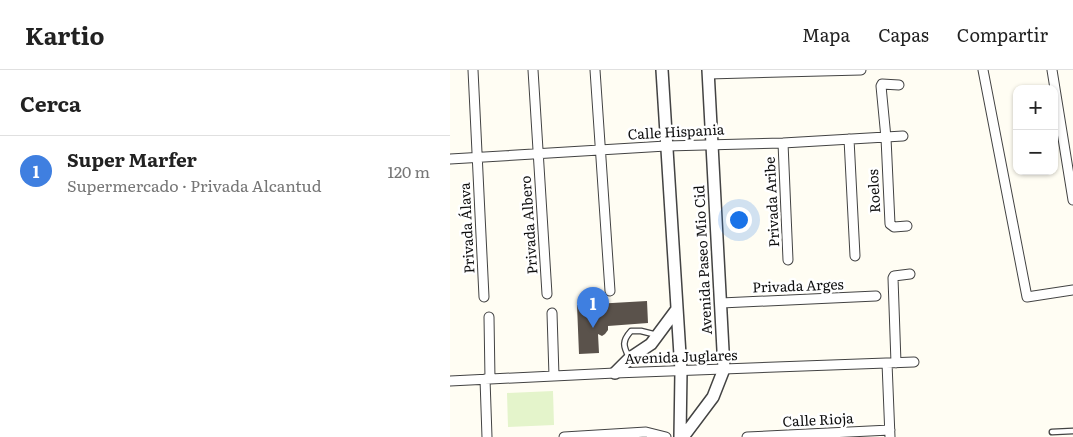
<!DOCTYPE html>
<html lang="es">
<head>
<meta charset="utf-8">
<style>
	:root { --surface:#fff; --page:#f6f6f6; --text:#222; --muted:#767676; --line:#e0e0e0; --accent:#cd1c1c }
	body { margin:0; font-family:Literata,serif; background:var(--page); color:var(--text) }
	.controls { position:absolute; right:15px; top:15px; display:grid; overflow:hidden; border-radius:10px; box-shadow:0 1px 4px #0004 }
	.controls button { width:45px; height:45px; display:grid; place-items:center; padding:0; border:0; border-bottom:1px solid var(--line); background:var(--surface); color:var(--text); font:25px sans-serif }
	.you { position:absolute; left:288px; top:149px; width:18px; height:18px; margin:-12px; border:4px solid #fff; border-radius:50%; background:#1a73e8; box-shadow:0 0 0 8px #1a73e833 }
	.badge { display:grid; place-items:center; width:32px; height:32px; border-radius:50%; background:var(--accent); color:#fff; font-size:16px; font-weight:700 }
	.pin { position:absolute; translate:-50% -41px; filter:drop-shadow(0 1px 2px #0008) }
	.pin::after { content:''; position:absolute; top:26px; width:18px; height:15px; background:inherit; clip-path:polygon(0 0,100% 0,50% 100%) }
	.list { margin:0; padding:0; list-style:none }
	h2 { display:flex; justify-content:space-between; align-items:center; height:65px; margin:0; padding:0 20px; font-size:21px }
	h2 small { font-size:16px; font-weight:400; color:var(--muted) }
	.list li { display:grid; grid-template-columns:32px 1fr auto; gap:15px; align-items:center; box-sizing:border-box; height:70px; padding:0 20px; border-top:1px solid var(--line) }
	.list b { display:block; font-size:19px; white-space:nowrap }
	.list p { margin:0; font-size:16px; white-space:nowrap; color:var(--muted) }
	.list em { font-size:16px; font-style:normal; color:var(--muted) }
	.map { position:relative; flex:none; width:623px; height:367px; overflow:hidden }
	header { display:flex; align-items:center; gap:30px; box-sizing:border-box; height:70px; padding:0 25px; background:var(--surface); border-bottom:1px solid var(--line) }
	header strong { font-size:24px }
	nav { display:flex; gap:28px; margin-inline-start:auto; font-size:18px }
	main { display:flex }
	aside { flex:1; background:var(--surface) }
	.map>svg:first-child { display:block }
	.pitch { fill:#e4f4cb }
	.building { fill:#5a524b }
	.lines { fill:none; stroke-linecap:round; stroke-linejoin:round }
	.service-casing { stroke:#434343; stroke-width:7 }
	.minor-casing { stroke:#434343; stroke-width:11 }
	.tertiary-casing { stroke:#434343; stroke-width:14 }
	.service { stroke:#fff; stroke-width:4.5 }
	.minor { stroke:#fff; stroke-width:9 }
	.tertiary { stroke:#fff; stroke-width:11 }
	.labels { text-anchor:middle; stroke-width:5; stroke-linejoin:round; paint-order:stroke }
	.street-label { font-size:14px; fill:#101010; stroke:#fff }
</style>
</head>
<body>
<header>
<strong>Kartio</strong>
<nav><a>Mapa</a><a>Capas</a><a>Compartir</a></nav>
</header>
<main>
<aside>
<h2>Cerca<small></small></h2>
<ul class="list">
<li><span class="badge" style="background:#3f7fe0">1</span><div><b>Super Marfer</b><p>Supermercado · Privada Alcantud</p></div><em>120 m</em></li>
</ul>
</aside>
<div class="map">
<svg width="623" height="367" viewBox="0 0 623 367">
	<rect width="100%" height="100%" fill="#fffdf3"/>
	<path class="pitch" d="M103 321 104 355 58 357 57 323Z"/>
	<path class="building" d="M197 231 198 253 158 256V260L155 264 152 266 148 264 149 283 129 284 127 235Z"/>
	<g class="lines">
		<g class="service-casing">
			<path id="service" d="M179 287C173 276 172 271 181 261H191L207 265
				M602 362 623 361"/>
		</g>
		<g class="minor-casing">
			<path id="minor" d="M23 0 34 227
				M83 0 97 224
				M145 0 160 221
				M533 0 577 227 623 220
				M602 0 623 130
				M258 4 411 0
				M449 15 432 14 431 16 436 68 440 154 444 157 457 156
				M399 69 405 186
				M333 73 338 190
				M0 89 216 76 333 73 453 66
				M271 233 426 226
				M102 243 104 306
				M39 247 40 309
				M437 293 440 367
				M446 293 443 208 444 206 460 204
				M35 309 37 367
				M0 311 165 303 464 292
				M114 367 196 362 216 367
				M297 367 440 360"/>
		</g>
		<g class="tertiary-casing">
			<path id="tertiary" d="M212 0 231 301 230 367
				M165 303 180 288 201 274 227 239
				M233 367 263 327 274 299 258 0"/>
		</g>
		<use href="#service" class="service"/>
		<use href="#minor" class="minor"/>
		<use href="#tertiary" class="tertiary"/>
	</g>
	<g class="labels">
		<g class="street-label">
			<text transform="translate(226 62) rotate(-3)" y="5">Calle Hispania</text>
			<text transform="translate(424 121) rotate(-93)" y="5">Roelos</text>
			<text transform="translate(322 132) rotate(-93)" y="5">Privada Aribe</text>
			<text transform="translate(79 155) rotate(-94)" y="5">Privada Albero</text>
			<text transform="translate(17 158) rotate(-93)" y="5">Privada Álava</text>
			<text transform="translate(253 190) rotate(-93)" y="5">Avenida Paseo Mio Cid</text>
			<text transform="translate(348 216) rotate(-2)" y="5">Privada Arges</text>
			<text transform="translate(231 287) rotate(-2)" y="5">Avenida Juglares</text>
			<text transform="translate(368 350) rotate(-3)" y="5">Calle Rioja</text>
		</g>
	</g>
</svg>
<div class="controls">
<button>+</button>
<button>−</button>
</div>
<div class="you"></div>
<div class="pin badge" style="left:143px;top:258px;background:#3f7fe0">1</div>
</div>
</main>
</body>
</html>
